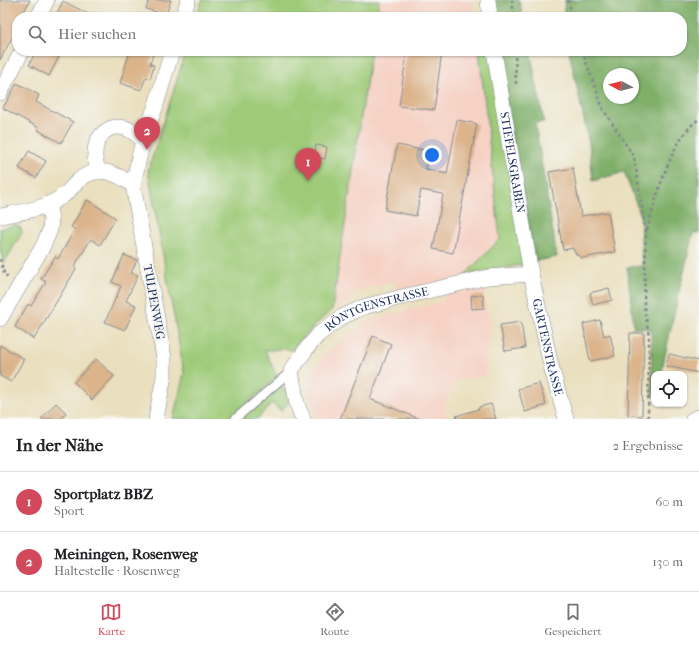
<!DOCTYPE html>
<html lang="de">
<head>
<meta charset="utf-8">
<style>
	:root { --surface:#fff; --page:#f6f6f6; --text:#202124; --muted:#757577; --line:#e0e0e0; --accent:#d1495b }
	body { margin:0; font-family:"IM FELL French Canon",serif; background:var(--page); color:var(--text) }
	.controls { position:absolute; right:12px; bottom:12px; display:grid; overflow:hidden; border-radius:8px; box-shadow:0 1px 3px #0004 }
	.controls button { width:36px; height:36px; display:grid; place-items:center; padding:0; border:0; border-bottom:1px solid var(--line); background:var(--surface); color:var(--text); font:20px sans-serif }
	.compass { position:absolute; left:603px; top:68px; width:36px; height:36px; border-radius:50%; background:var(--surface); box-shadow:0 1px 3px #0004; rotate:277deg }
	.you { position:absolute; left:432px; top:155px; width:14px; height:14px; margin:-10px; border:3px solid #fff; border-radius:50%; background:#1a73e8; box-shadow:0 0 0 6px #1a73e833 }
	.badge { display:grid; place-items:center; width:26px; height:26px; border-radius:50%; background:var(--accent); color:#fff; font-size:13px; font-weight:700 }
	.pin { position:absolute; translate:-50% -33px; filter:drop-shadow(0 1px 2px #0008) }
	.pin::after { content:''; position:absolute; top:21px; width:14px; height:12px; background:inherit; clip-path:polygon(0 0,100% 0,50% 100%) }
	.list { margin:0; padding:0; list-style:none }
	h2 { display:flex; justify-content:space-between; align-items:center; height:52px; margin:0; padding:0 16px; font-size:17px }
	h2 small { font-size:13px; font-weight:400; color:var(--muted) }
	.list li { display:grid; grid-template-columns:26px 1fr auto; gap:12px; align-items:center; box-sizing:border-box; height:60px; padding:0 16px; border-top:1px solid var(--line) }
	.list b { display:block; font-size:15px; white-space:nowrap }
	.list p { margin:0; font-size:13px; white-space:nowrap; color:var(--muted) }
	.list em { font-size:13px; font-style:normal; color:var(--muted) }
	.icon { flex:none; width:22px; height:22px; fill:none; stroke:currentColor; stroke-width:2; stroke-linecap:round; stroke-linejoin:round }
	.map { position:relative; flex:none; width:699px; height:419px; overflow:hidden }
	.search { position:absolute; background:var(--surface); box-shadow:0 1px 3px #0004; left:12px; right:12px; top:12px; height:44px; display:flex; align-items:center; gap:10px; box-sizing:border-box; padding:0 14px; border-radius:16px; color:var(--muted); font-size:15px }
	.sheet { height:172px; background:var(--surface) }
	nav { display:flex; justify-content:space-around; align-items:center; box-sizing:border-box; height:56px; border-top:1px solid var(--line); background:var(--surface); font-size:11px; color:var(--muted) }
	nav a { display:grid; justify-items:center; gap:2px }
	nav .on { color:var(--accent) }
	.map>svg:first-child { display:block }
	.built { fill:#f6d2c5 }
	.green { fill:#9fcb79; stroke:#5d7d6c }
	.forest { fill:#7faf69; stroke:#4d6f64; fill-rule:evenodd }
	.building { fill:#dbb48b }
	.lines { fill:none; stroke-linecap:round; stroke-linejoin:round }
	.lane-casing { stroke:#82888e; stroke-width:10 }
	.street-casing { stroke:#82888e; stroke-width:16 }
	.path { stroke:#82888e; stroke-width:2.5; stroke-dasharray:3 3; stroke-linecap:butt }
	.lane { stroke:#fff; stroke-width:8 }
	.street { stroke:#fff; stroke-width:15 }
	.labels { text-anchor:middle; stroke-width:4; stroke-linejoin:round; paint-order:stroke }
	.street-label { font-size:12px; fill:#1b2f5e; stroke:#f6f6f2 }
</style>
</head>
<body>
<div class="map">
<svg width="699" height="419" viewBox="0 0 699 419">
	<rect width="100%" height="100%" fill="#f6f6f2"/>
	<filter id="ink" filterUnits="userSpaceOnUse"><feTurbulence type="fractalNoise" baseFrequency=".025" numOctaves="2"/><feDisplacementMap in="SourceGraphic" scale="8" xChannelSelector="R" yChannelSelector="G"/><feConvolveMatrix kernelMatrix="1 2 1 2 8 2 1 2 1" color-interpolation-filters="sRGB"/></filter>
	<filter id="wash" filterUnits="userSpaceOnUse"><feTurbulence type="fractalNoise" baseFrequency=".012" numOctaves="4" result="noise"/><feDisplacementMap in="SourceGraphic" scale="16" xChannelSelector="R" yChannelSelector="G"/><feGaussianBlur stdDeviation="0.9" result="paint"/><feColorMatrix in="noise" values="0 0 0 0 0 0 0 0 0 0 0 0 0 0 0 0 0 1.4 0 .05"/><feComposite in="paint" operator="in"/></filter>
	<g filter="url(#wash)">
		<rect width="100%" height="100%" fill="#eae0bf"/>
		<path class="built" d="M379 0H473L475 17H377Z
			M371 51H479L500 239 465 275 396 294 395 281 361 290 348 294 351 301 332 310Z
			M484 289 486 307 491 321 485 376 457 380 448 395 444 408 447 419H318L308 388 311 386 310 380 312 374 315 367 329 350 348 335 359 329 368 320 445 301 443 293Z"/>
		<path class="green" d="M202 0H379L377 17H196Z
			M186 51H371L332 310 316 324 292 350C282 347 275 351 265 350L277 377 228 419H173L184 373 148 171Z
			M479 51H497L536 261 521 265 465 275 500 239Z
			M15 225 21 228 22 233 4 263 0 249V229Z
			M279 387 287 390 289 402 281 411 272 403 257 419H239L276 388Z"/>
		<path class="forest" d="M491 0H519L523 17H492Z
			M565 0H699V233H693L674 314 662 370 668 374H654V397L652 396 651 329 634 328 627 267 642 266 640 214 624 172 593 181 589 143 569 51H682V17H563ZM609 74H633V98H609Z
			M497 51H530L544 122 535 123 557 257 536 261Z"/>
		<g id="blocks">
			<path class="building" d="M0 0H30L21 17H17V28L0 60Z
				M149 0H171L166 15 146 9Z
				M63 1 94 17H55Z
				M36 51H62L49 76 29 65Z
				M130 51H154L150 64 154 65 150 79 146 77 141 90 120 83Z
				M407 51H442L434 110 399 106Z
				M17 83 39 95 36 102 73 122 61 143 38 130 39 128 3 108Z
				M457 120 477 124 453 253 433 249 443 194 421 190 416 216 385 210 397 145 429 151 426 169 447 174Z
				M316 145 327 147 325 159 314 157Z
				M29 151 46 161 36 178 19 168Z
				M573 168 581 216 608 212 615 252 582 258 577 255 572 248 563 250 549 172Z
				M87 200 116 218 100 245 91 239 74 267 76 269 34 339 15 327 28 304 31 306 46 282 41 279 55 257 58 259 75 229 71 227Z
				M124 255 137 260 131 273 138 275 126 301 136 305 125 330 105 322 121 286 112 282Z
				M609 288 612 300 593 305 590 293Z
				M483 295 484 308 472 309 471 296Z
				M600 320 604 336 610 334 615 356 590 361 583 324Z
				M521 322 525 348 505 351 500 325Z
				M630 333H644L642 416 628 415Z
				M373 336 391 344 370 399 420 419H340Z
				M0 345 24 359 11 382 0 376Z
				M669 354 699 361V373L666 366Z
				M96 359 114 376 92 400 74 382Z
				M539 383 546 405 525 412 518 389Z
				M56 403 66 413 61 419H41Z
				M491 404 496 419H457L456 416 479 409V407Z"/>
		</g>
	</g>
	<g filter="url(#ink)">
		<use href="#blocks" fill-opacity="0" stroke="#82888e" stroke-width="1"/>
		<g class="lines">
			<g class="lane-casing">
				<path id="lane" d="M235 419 291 371"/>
			</g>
			<g class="street-casing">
				<g id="street">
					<path d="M488 0 490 17"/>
					<path d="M38 17 47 0"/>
					<path d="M183 17 188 0"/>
					<path id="s1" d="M494 51 531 274 552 370 566 419"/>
					<path d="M0 93 22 51"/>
					<path d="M100 172C87 152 100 121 125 128 132 130 138 136 143 140"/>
					<path d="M0 216C22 212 46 209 64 195 70 191 74 184 79 180 98 164 116 173 133 185"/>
					<path d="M0 319 42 248 50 230 51 219 48 204"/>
					<path d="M156 419 164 376V358L133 185 143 140 155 108 172 51"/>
					<path id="s2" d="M303 419 297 404 291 371 307 348 318 335 340 318 363 307 406 296 488 277 531 274"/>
					<path d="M693 419 699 417"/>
				</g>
			</g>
			<path class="path" d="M512 0 514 17
				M568 0 573 17
				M515 51 516 84
				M582 51 603 109 634 157 646 232 644 306 649 336 648 419
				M647 230C656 198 671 138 699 119
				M0 259 5 276H9"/>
			<use href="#lane" class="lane"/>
			<use href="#street" class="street"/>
		</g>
	</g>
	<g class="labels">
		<g class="street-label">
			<text dy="4" stroke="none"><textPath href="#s1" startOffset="113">STIEFELSGRABEN</textPath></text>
			<text transform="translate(154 302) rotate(80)" y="4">TULPENWEG</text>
			<text dy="4" stroke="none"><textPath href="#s2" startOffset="160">RÖNTGENSTRASSE</textPath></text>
			<text dy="4" stroke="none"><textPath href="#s1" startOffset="301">GARTENSTRASSE</textPath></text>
		</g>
	</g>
</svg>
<div class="controls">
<button><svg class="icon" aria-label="locate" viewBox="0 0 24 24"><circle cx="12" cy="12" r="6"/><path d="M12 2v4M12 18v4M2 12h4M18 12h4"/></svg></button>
</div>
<svg class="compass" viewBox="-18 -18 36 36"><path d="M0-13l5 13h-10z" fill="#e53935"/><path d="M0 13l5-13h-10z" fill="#757577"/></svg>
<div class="you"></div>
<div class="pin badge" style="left:308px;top:181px">1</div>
<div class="pin badge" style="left:147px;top:150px">2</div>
<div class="search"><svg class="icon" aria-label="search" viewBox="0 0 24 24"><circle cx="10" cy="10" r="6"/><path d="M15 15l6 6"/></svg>Hier suchen</div>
</div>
<section class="sheet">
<h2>In der Nähe<small>2 Ergebnisse</small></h2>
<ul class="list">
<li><span class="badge">1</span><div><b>Sportplatz BBZ</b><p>Sport</p></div><em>60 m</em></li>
<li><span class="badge">2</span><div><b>Meiningen, Rosenweg</b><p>Haltestelle · Rosenweg</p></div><em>130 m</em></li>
</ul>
</section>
<nav>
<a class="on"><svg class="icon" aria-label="map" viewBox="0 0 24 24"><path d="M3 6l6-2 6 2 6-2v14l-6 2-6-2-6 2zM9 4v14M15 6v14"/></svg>Karte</a>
<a><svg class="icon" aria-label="directions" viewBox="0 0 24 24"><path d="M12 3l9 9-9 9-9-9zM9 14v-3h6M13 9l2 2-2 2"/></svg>Route</a>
<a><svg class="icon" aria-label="saved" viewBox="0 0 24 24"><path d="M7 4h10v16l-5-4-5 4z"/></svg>Gespeichert</a>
</nav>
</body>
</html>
